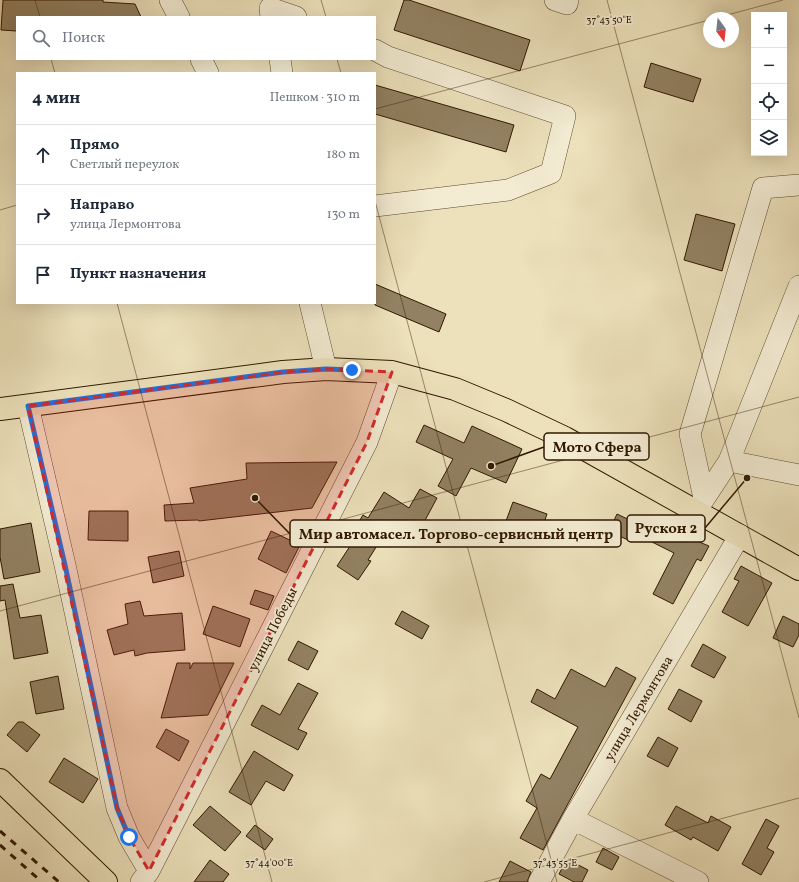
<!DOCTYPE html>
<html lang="ru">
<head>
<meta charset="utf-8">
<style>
	:root { --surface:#fff; --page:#f2f2f3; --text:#1f2937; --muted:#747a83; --line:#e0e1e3 }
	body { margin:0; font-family:Vollkorn,serif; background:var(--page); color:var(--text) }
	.controls { position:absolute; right:12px; top:12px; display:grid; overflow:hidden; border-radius:0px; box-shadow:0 4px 16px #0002 }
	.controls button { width:36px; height:36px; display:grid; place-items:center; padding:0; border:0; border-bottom:1px solid var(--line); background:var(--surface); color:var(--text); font:20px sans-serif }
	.compass { position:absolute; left:703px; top:12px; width:36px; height:36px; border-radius:50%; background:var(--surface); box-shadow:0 4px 16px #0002; rotate:165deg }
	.stop { position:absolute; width:12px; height:12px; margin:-9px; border:3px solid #1a73e8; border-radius:50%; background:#fff }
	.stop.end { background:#1a73e8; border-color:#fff; box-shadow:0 1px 4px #0008 }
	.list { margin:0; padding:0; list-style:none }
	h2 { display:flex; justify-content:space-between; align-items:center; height:52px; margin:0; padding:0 16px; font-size:17px }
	h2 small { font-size:13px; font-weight:400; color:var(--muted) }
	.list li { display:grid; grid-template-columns:26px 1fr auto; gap:12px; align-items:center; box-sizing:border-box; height:60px; padding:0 16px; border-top:1px solid var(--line) }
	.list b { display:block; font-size:15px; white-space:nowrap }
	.list p { margin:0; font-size:13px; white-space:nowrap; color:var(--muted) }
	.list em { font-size:13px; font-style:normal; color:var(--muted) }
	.icon { flex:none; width:22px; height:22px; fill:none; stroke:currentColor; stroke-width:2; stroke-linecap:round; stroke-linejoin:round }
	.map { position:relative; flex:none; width:799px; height:882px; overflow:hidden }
	.search { position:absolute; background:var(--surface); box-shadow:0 4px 16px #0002; left:16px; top:16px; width:360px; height:44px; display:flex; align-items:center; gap:10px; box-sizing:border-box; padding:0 14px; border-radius:0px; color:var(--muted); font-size:15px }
	.panel { position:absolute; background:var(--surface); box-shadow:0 4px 16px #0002; left:16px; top:72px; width:360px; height:232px; border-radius:0px }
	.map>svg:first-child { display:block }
	.building { fill:#928162; stroke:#301801 }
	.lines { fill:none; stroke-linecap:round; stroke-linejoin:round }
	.minor-casing { stroke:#5f4a30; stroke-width:22 }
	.major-casing { stroke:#301801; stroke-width:24 }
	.minor { stroke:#f3ecd3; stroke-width:21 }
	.major { stroke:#ece1bb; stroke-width:22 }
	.rail { stroke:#301801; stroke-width:3; stroke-dasharray:7 7; stroke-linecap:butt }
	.route { stroke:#1a73e8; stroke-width:5 }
	.marked { fill:#d62828; fill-opacity:0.2; stroke:#d62828; stroke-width:3; stroke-dasharray:8 5; stroke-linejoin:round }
	.ticks { fill:none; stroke:#301801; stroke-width:1; stroke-opacity:0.45 }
	.labels { text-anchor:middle; stroke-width:3.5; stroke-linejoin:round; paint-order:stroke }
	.street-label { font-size:14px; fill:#301801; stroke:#f3ecd3 }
	.ticks-label { font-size:10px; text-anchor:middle; fill:#301801; stroke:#f3ecd3; stroke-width:3.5; stroke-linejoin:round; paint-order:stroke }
	.leader { fill:none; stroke:#301801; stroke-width:1.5 }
	.callout-dot { fill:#301801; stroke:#f3ecd3; stroke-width:1.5 }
	.callout { fill:#f3ecd3; stroke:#301801; stroke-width:1.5 }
	.callout-label { font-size:15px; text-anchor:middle; font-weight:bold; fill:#301801 }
</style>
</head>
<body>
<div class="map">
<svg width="799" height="882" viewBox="0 0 799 882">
	<rect width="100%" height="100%" fill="#ece1bb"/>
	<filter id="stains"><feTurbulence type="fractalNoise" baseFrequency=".005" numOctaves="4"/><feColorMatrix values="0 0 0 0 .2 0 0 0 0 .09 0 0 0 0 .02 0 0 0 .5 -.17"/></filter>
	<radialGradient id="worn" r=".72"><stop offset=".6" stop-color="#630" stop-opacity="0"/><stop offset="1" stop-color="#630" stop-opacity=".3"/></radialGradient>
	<path class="building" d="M3 0H103V2L135 4 141 17H17V31L1 30Z
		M404 0H409L530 40 520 71 394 30Z
		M651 63 701 79 693 102 644 87Z
		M375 85 514 125 506 152 375 114Z
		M696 214 735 224 722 271 684 260Z
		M375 284 446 314 439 332 375 305Z
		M424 425 464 443 472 426 522 449 506 483 471 468 456 496 438 486 453 459 416 442Z
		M337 462 312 508 199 521 198 520 165 521 164 505 194 503 190 488 247 479 246 463Z
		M420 489 437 498 422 526 429 529 424 542 388 528 368 560 371 561 358 580 337 566 358 534 353 531 363 515 368 518 384 492 409 508Z
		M513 502 547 514 540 534 506 521Z
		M89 511H128V541L88 540Z
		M617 514 638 524 630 541 609 531Z
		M659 522 692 539 709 546 701 561 697 559 673 604 653 594 674 553 650 541Z
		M31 523 40 572 4 579 0 557V529Z
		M271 531 300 545 286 573 258 559Z
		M179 551 184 576 153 583 148 557Z
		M741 566 772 583 748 626 722 612 739 581 734 579Z
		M13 584 20 618 41 615 48 653 14 659 5 600 0 601V586Z
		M255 590 274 596 268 610 250 604Z
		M140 601 144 616 182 613 185 650 147 653 135 656 134 650 114 655 107 630 128 624 125 604Z
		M213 606 250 619 240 647 203 634Z
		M402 611 429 626 422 639 395 624Z
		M783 616 799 624V635L793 647 773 638Z
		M298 641 318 651 308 670 288 660Z
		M703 644 726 657 714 678 691 666Z
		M177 663H190V669L193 663H234L208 715 161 718Z
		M616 667 636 678 543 850 520 838 537 808 526 801 541 774 550 779 578 727 531 702 537 689 555 699 571 669 605 687Z
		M58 676 64 709 36 714 30 682Z
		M298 683 318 693 298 729 307 733 298 750 251 725 262 705 280 715Z
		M679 689 702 701 691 722 668 709Z
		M18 722H23L40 735 27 752 7 735Z
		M166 729 189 741 179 761 156 747Z
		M658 737 678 748 668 767 647 756Z
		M254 751 293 775 284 791 266 781 251 805 229 792Z
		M64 758 98 779 83 803 49 782Z
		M210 806 241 832 225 851 193 825Z
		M676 806 708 823 711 816 731 827 718 851 693 837 691 840 665 825Z
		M766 819 779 826 767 848 774 852 761 875 742 864Z
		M255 825 273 839 265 850 246 836Z
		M603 848 619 857 612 870 596 862Z
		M567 859 588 870 582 882H574L559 874Z
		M210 860 229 874 223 882H194Z
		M510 861 531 872 527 882H499Z"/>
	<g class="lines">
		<g class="minor-casing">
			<path id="minor" d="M170 0 179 17
				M555 0 567 4 568 0
				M271 17 270 8 296 17
				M375 50 388 57 565 116 551 173 508 190 375 206
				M201 59 208 73
				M280 59 282 73
				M310 303 326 369
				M28 406 65 565 117 808 129 837 149 871
				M729 461 799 475
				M704 498 690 434 763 188 799 185
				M700 505 729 461 799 286
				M573 819 698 882
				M141 882 149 871 367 442 392 372
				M539 882 573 819 740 535"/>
		</g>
		<g class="major-casing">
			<path id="major" d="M0 409 283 372 326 369 392 372 455 389 506 410 565 438 799 569
				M0 780 106 882"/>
		</g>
		<use href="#minor" class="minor"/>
		<use href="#major" class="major"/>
		<path class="rail" d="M0 831 59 882
			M0 845 42 882"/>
	</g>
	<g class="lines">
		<path class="route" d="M129 837 117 808 65 565 28 406 283 372 326 369 352 370"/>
	</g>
	<path class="marked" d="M326 369 392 372 367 442 149 871 129 837 117 808 28 406 283 372Z"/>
	<path class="ticks" d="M35 0 40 17M321 0 326 17M607 0 799 718M716 18 783 0M51 59 55 73M337 59 341 73M375 109 709 20M375 201 557 882M0 210 17 205M117 303 272 882M0 611 799 397M484 882 799 798"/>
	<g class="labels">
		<g class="street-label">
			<text transform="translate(272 629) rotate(-63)" y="5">улица Победы</text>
			<text transform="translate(638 708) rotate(-59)" y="5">улица Лермонтова</text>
		</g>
	</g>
	<g class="ticks-label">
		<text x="609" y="23">37°43'50"E</text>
		<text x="269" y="866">37°44'00"E</text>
		<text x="555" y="866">37°43'55"E</text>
	</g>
	<path class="leader" d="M491 466L544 447M747 478L705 528M255 498L290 534"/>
	<g class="callout-dot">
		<circle cx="491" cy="466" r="4"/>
		<circle cx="747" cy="478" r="4"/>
		<circle cx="255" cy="498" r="4"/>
	</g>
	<g class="callout">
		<rect x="544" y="433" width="105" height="27" rx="4"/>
		<rect x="627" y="515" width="78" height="27" rx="4"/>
		<rect x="290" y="520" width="331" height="27" rx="4"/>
	</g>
	<g class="callout-label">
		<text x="597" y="452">Мото Сфера</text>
		<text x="666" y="533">Рускон 2</text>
		<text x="456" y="539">Мир автомасел. Торгово-сервисный центр</text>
	</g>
	<rect width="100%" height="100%" filter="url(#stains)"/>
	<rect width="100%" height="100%" fill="url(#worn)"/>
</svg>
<div class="controls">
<button>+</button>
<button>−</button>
<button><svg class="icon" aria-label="locate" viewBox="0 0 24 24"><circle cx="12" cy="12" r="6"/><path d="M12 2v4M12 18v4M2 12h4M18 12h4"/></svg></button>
<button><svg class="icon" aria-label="layers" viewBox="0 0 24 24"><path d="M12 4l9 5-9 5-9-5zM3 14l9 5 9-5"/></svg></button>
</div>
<svg class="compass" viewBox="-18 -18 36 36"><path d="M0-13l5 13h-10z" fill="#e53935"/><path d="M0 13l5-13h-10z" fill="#747a83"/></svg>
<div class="stop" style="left:129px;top:837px"></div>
<div class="stop end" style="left:352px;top:370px"></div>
<div class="search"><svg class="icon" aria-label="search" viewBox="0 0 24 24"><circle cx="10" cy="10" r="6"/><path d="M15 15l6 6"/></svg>Поиск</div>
<section class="panel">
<h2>4 мин<small>Пешком · 310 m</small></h2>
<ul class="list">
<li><svg class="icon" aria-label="ahead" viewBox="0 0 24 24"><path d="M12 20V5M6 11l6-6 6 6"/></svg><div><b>Прямо</b><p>Светлый переулок</p></div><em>180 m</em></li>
<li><svg class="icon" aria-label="right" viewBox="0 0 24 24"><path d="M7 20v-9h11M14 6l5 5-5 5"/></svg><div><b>Направо</b><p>улица Лермонтова</p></div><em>130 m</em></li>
<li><svg class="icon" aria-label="arrive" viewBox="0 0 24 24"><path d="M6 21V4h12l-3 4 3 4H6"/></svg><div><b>Пункт назначения</b></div></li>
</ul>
</section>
</div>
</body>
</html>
